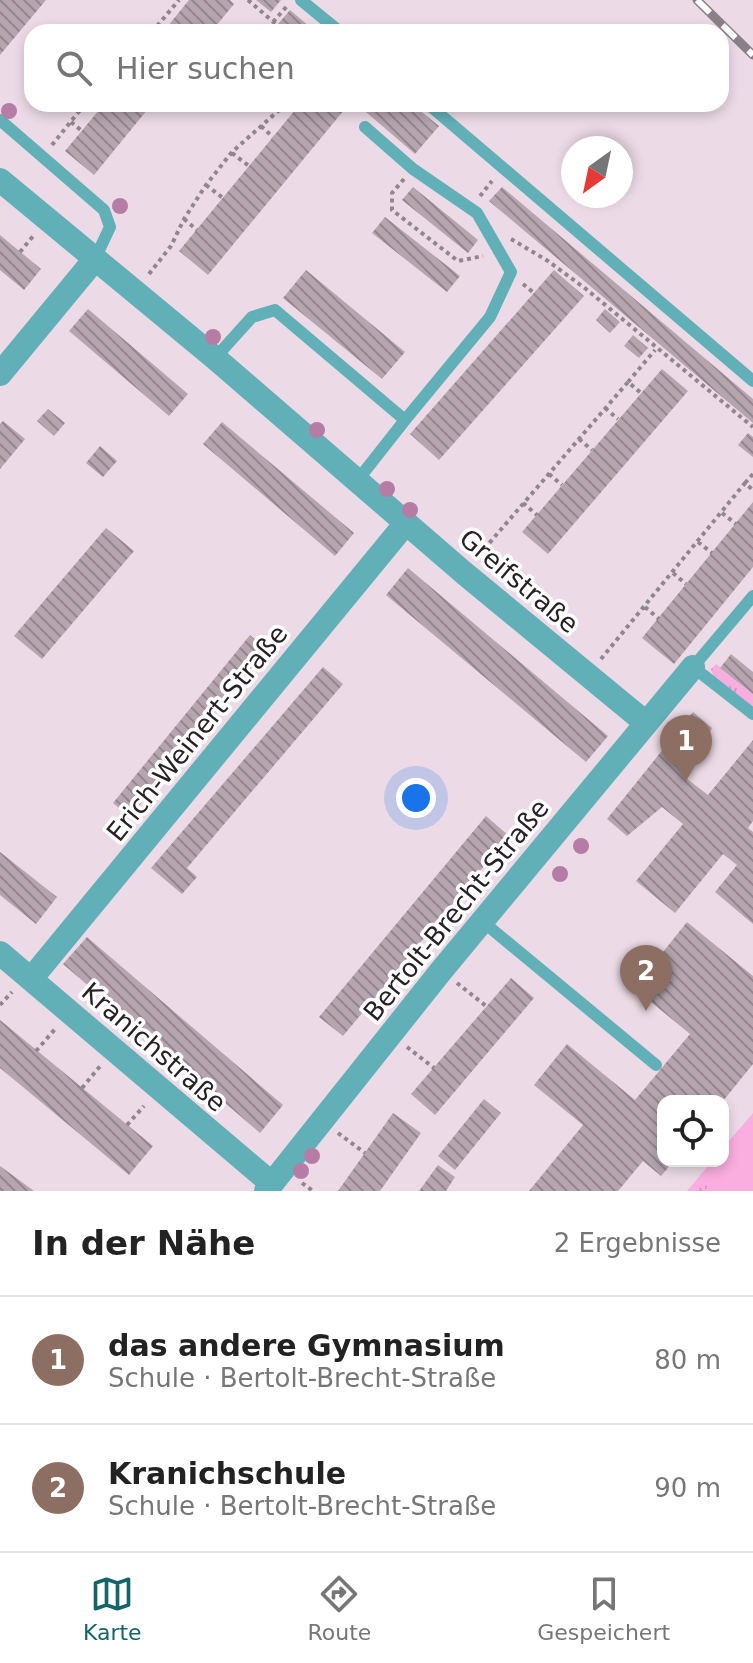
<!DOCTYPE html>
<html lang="de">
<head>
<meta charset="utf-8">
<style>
	:root { --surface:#fff; --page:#f6f6f6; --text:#222; --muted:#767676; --line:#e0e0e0; --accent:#15646a }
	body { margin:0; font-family:"DejaVu Sans",sans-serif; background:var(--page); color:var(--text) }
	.controls { position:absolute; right:24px; bottom:24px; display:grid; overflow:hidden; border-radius:16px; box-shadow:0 4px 12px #0003 }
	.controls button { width:72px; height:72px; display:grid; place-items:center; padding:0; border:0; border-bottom:2px solid var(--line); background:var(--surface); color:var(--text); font:40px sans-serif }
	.compass { position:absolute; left:561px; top:136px; width:72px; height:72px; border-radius:50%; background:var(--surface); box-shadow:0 4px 12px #0003; rotate:213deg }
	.you { position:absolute; left:416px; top:798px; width:28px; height:28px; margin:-20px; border:6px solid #fff; border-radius:50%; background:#1a73e8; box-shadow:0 0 0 12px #1a73e833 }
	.badge { display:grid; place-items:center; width:52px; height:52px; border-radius:50%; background:var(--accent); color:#fff; font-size:26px; font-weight:700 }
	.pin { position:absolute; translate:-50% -66px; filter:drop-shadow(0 2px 4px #0008) }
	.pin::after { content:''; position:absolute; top:42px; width:28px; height:24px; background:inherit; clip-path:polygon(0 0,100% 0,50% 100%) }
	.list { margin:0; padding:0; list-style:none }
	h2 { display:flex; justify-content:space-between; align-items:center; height:104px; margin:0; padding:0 32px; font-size:34px }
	h2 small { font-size:26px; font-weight:400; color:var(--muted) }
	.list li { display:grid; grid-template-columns:52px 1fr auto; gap:24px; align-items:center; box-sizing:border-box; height:128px; padding:0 32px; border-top:2px solid var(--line) }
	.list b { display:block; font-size:30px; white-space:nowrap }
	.list p { margin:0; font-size:26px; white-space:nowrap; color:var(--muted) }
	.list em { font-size:26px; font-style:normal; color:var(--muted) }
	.icon { flex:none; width:44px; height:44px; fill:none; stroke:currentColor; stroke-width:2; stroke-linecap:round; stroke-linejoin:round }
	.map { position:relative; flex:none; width:753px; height:1191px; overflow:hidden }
	.search { position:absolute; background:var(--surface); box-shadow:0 4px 12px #0003; left:24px; right:24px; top:24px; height:88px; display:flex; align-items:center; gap:20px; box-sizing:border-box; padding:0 28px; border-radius:24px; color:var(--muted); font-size:30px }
	.sheet { height:360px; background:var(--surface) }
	nav { display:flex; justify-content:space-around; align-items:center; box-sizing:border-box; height:112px; border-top:2px solid var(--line); background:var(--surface); font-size:22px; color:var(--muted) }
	nav a { display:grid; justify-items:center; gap:4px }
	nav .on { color:var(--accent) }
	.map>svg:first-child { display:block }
	.grass { fill:url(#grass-tufts) }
	.park { fill:#f9aedf }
	.building { fill:url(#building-back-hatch) }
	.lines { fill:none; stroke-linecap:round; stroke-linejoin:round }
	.path { stroke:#92868e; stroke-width:4; stroke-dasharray:4 4; stroke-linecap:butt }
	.lane { stroke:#62b0b7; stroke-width:12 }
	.street { stroke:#62b0b7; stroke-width:24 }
	.rail-casing { stroke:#8c8088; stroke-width:9 }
	.rail { stroke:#fff; stroke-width:6; stroke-dasharray:18; stroke-linecap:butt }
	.tree { fill:#b57da5 }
	.labels { text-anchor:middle; stroke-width:7; stroke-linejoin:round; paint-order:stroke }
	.street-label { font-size:26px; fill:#272125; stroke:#fff }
</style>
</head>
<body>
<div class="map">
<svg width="753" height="1191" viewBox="0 0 753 1191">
	<defs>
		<pattern id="grass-tufts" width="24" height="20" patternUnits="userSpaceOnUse" patternTransform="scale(2)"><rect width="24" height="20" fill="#f9aedf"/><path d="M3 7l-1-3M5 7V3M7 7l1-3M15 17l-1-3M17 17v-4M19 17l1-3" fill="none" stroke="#d595bf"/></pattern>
		<pattern id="building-back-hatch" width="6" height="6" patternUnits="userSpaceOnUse" patternTransform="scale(2)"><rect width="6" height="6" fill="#b6a5af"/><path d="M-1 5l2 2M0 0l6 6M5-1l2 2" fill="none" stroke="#94868e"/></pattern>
	</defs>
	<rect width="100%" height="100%" fill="#ecdbe6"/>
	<path class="grass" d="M716 664 753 694V707L713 675 711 669Z
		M753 1113V1191H687L712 1161H723V1148Z"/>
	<path class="park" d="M753 1134V1191H704Z"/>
	<path class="building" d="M0 0H46L0 55Z
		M189 0H230L234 4 211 32H163Z
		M256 0H281L271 12Z
		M290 10 316 32H288L278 24Z
		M104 104H152L94 175 65 151Z
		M300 104H349L208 275 179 251Z
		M372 104H412L439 126 415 154 366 112Z
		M413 187 478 240 468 253 402 200Z
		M502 187 753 399V423L489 201Z
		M385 217 460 276 447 292 372 233Z
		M0 235 41 269 24 290 0 270Z
		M306 270 405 352 382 379 283 298Z
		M554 270 584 296 439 460 410 434Z
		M88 309 188 394 169 416 69 331Z
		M605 309 620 322 610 333 596 320Z
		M633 335 648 348 639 358 624 346Z
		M662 369 688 391 548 554 522 532Z
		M48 409 65 423 54 436 37 421Z
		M3 421 25 439 0 469V424Z
		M222 422 354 533 335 556 203 444Z
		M748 433 753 437V457L738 445Z
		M100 446 117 461 103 477 86 463Z
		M753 502V567L674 664 642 638Z
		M106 528 134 551 42 659 14 636Z
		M408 568 608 736 586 762 386 595Z
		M250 635 267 649 130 817 113 803Z
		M731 654 753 672V694L720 668Z
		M323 667 343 684 187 868 197 877 182 894 151 868Z
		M693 712 712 728 686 778 708 795 753 740V821L748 828 753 832V924L715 892 737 865 723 854 675 913 636 881 683 824 662 807 627 836 607 819Z
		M486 816 509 836 343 1036 319 1017Z
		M0 852 57 897 36 924 0 895Z
		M687 922 753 976V1064L723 1101H663V1161H674L661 1176 643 1161 618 1191H529L583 1125 534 1085 567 1044 635 1100 690 1034 634 988Z
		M87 937 283 1105 260 1133 63 964Z
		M511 978 534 998 435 1115 411 1094Z
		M0 1020 153 1146 129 1175 0 1068Z
		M484 1099 501 1113 455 1170 438 1156Z
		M393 1113 421 1133 380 1191H338Z
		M438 1165 455 1177 446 1191H419Z
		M0 1166 34 1191H0Z"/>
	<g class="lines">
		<path class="path" d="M248 0 285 32
			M273 22 288 5
			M152 32 179 0
			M71 122 82 131
			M261 126 273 137
			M52 145 85 104
			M232 153 249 166
			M404 179 392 193V210L458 261 483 256
			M206 185 223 198
			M480 196 492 181
			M184 219 197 230
			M511 239 548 261 586 289 753 427
			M20 252 34 235
			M149 274 171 246 184 219 206 185 232 152 286 104
			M523 284 534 293
			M628 382 655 350
			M605 408 618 419
			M579 439 592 450
			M549 474 562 485
			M745 483 753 474
			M523 503 537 515
			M722 513 736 524
			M698 542 712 553
			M479 555 628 382 641 393
			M673 573 686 584
			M645 607 659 619
			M601 659 745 483 753 490
			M457 983 486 1006
			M0 1005 12 992
			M407 1047 434 1068
			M36 1051 56 1028
			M82 1088 101 1065
			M127 1125 144 1106
			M338 1133 365 1153
			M302 1183 313 1191"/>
		<path class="lane" d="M301 0 340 32
			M428 104 753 381
			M0 120 104 210 110 227 95 259
			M365 127 413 169 477 213 511 272 490 317 405 420
			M215 358 252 317 275 310 405 420 357 481
			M753 596 693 667 753 714
			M482 921 656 1065"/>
		<path class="street" d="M0 180 215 358 464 573 646 723
			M0 374 95 259
			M0 953 271 1183
			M31 979 406 523
			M266 1191 441 971 693 667"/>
		<g class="rail-casing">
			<path id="rail" d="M697 0 753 55"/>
		</g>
		<use href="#rail" class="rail"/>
	</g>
	<g class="tree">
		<circle cx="9" cy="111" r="8"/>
		<circle cx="120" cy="206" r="8"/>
		<circle cx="213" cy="337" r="8"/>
		<circle cx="317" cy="430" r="8"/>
		<circle cx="387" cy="489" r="8"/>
		<circle cx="410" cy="510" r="8"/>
		<circle cx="581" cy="846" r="8"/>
		<circle cx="560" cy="874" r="8"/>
		<circle cx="312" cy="1156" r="8"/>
		<circle cx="301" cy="1171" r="8"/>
	</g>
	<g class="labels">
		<g class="street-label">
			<text transform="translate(519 581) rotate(40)" y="9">Greifstraße</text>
			<text transform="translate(197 733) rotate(-51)" y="9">Erich-Weinert-Straße</text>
			<text transform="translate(456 910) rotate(-51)" y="9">Bertolt-Brecht-Straße</text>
			<text transform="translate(154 1047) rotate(41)" y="9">Kranichstraße</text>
		</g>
	</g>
</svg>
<div class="controls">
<button><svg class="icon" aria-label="locate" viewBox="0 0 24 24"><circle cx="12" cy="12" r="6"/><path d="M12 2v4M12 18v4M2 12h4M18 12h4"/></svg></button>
</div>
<svg class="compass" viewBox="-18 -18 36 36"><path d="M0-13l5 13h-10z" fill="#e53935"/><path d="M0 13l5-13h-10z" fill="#767676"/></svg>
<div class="you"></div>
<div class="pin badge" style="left:686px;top:781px;background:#8d6e63">1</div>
<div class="pin badge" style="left:646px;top:1011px;background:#8d6e63">2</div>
<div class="search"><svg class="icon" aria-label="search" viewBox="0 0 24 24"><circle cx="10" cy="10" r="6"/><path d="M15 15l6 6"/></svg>Hier suchen</div>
</div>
<section class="sheet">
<h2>In der Nähe<small>2 Ergebnisse</small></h2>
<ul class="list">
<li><span class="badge" style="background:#8d6e63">1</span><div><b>das andere Gymnasium</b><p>Schule · Bertolt-Brecht-Straße</p></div><em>80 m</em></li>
<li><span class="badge" style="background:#8d6e63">2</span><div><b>Kranichschule</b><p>Schule · Bertolt-Brecht-Straße</p></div><em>90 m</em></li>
</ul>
</section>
<nav>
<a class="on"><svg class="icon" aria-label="map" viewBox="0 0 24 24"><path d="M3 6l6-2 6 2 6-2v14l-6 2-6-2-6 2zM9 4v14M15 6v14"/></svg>Karte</a>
<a><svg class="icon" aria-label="directions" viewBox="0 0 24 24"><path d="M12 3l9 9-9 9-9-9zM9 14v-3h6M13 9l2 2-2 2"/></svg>Route</a>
<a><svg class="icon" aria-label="saved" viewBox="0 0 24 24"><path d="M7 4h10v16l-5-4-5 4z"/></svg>Gespeichert</a>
</nav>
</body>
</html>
